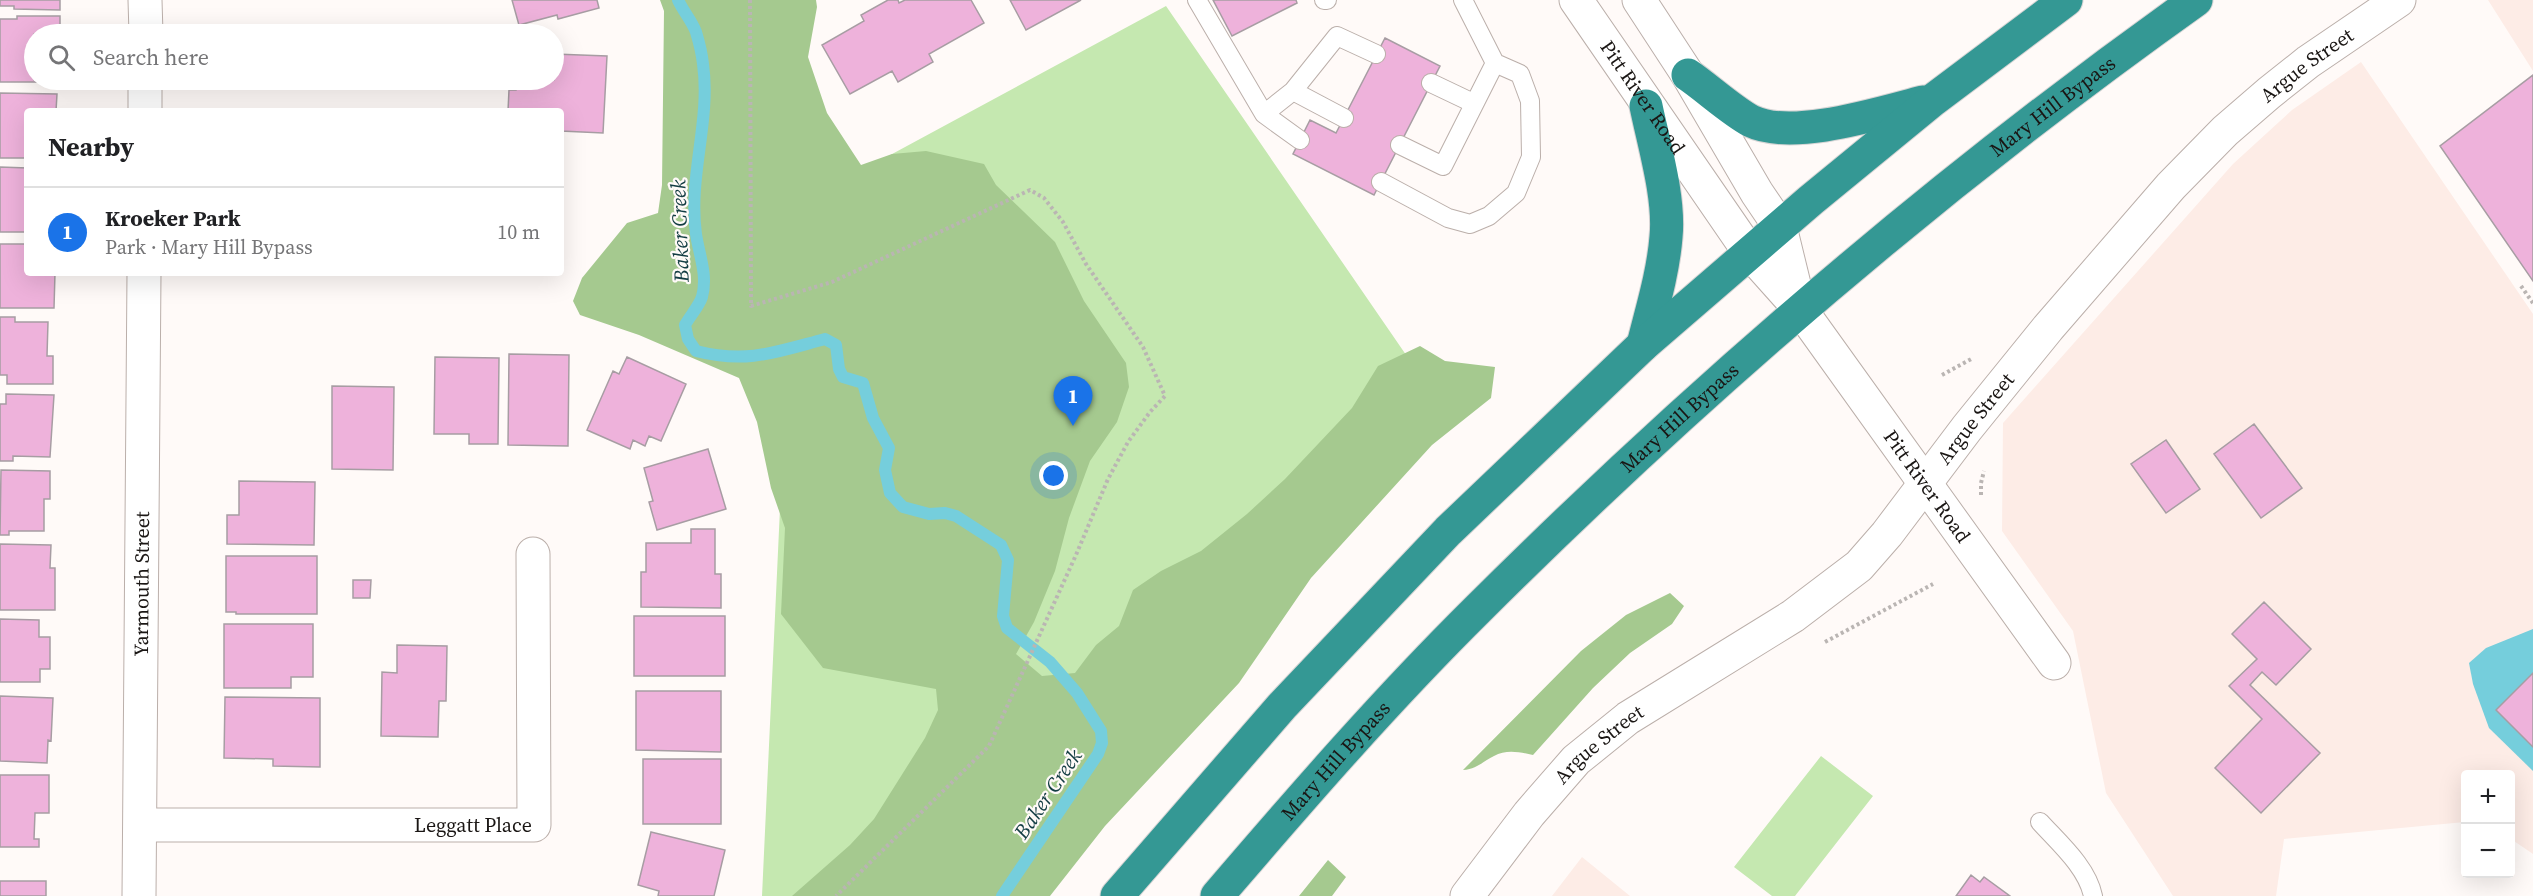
<!DOCTYPE html>
<html lang="en">
<head>
<meta charset="utf-8">
<style>
	:root { --surface:#fff; --page:#f6f6f6; --text:#202124; --muted:#757577; --line:#e0e0e0; --accent:#1a73e8 }
	body { margin:0; font-family:"Source Serif 4",serif; background:var(--page); color:var(--text) }
	.controls { position:absolute; right:18px; bottom:18px; display:grid; overflow:hidden; border-radius:6px; box-shadow:0 6px 24px #0002 }
	.controls button { width:54px; height:54px; display:grid; place-items:center; padding:0; border:0; border-bottom:2px solid var(--line); background:var(--surface); color:var(--text); font:30px sans-serif }
	.you { position:absolute; left:1054px; top:476px; width:21px; height:21px; margin:-15px; border:4px solid #fff; border-radius:50%; background:#1a73e8; box-shadow:0 0 0 9px #1a73e833 }
	.badge { display:grid; place-items:center; width:39px; height:39px; border-radius:50%; background:var(--accent); color:#fff; font-size:20px; font-weight:700 }
	.pin { position:absolute; translate:-50% -50px; filter:drop-shadow(0 2px 3px #0008) }
	.pin::after { content:''; position:absolute; top:32px; width:21px; height:18px; background:inherit; clip-path:polygon(0 0,100% 0,50% 100%) }
	.list { margin:0; padding:0; list-style:none }
	h2 { display:flex; justify-content:space-between; align-items:center; height:78px; margin:0; padding:0 24px; font-size:26px }
	h2 small { font-size:20px; font-weight:400; color:var(--muted) }
	.list li { display:grid; grid-template-columns:39px 1fr auto; gap:18px; align-items:center; box-sizing:border-box; height:90px; padding:0 24px; border-top:2px solid var(--line) }
	.list b { display:block; font-size:22px; white-space:nowrap }
	.list p { margin:0; font-size:20px; white-space:nowrap; color:var(--muted) }
	.list em { font-size:20px; font-style:normal; color:var(--muted) }
	.icon { flex:none; width:33px; height:33px; fill:none; stroke:currentColor; stroke-width:2; stroke-linecap:round; stroke-linejoin:round }
	.map { position:relative; flex:none; width:2533px; height:896px; overflow:hidden }
	.search { position:absolute; background:var(--surface); box-shadow:0 6px 24px #0002; left:24px; top:24px; width:540px; height:66px; display:flex; align-items:center; gap:15px; box-sizing:border-box; padding:0 21px; border-radius:33px; color:var(--muted); font-size:22px }
	.panel { position:absolute; background:var(--surface); box-shadow:0 6px 24px #0002; left:24px; top:108px; width:540px; height:168px; border-radius:6px }
	.map>svg:first-child { display:block }
	.built { fill:#fdece6 }
	.green { fill:#c5e8b0 }
	.forest { fill:#a5c98f }
	.water { fill:#75cedc }
	.lines { fill:none; stroke-linecap:round; stroke-linejoin:round }
	.stream { stroke:#75cedc; stroke-width:12 }
	.building { fill:#eeb2db; stroke:#a79da3; stroke-width:1.5 }
	.lane-casing { stroke:#bbafaa; stroke-width:20 }
	.street-casing { stroke:#bbafaa; stroke-width:35 }
	.secondary-casing { stroke:#bbafaa; stroke-width:35 }
	.highway-casing { stroke:#d6d5d5; stroke-width:35 }
	.path { stroke:#bab5b3; stroke-width:4; stroke-dasharray:3 3; stroke-linecap:butt }
	.lane { stroke:#fff; stroke-width:18 }
	.street { stroke:#fff; stroke-width:33 }
	.secondary { stroke:#fff; stroke-width:33 }
	.highway { stroke:#349894; stroke-width:33 }
	.labels { text-anchor:middle; stroke-width:4.5; stroke-linejoin:round; paint-order:stroke }
	.street-label { font-size:20px; fill:#1a1614; stroke:#fffaf8 }
	.water-label { font-size:21px; font-style:italic; fill:#133d43; stroke:#fffaf8 }
</style>
</head>
<body>
<div class="map">
<svg width="2533" height="896" viewBox="0 0 2533 896">
	<rect width="100%" height="100%" fill="#fffaf8"/>
	<path class="built" d="M2488 0H2533V71Z
		M2361 62 2533 314V854L2511 839 2510 774H2466L2465 822 2284 839 2276 896H2173L2106 793 2073 631 2002 531 2003 423 2233 164 2292 110Z
		M1582 857 1630 896H1552Z"/>
	<path class="green" d="M1166 6 1424 381 957 896H762L794 207Z
		M1821 756 1873 796 1795 896H1772L1734 867Z"/>
	<path class="forest" d="M660 0H816L817 7 808 57 827 113 861 165 892 154 926 151 984 164 996 185 1055 242 1084 301 1126 363 1129 387 1117 422 1090 461 1069 518 1055 571 1034 622 1016 654 1042 676 1075 673 1096 645 1119 626 1133 590 1161 571 1201 551 1247 514 1285 479 1352 408 1378 366 1420 346 1445 361 1495 367 1491 398 1432 445 1311 578 1239 683 1105 826 1050 896H792L850 845 874 819 925 738 938 710 936 689 823 668 781 614 785 528 771 488 757 422 739 378 639 335 580 315 573 301 582 278 627 223 658 213 662 185 664 11Z
		M1670 593 1684 606 1672 624 1630 653 1593 688 1533 755C1520 752 1506 749 1494 756 1482 762 1477 769 1463 770L1581 651 1626 615Z
		M1328 860 1346 877 1332 896H1299Z"/>
	<path class="water" d="M2533 629V771L2489 728 2473 684 2469 663 2486 648Z"/>
	<g class="lines">
		<path class="stream" d="M678 0C683 11 692 21 696 32 699 42 702 54 703 64 711 121 688 176 696 234 699 255 708 275 702 297 699 306 690 316 685 325L688 339 696 351C747 364 776 352 825 339L836 345 839 369 843 377 863 383 873 418 889 448 885 470 890 493 903 507 929 514 945 513 956 516 1001 545 1008 560 1003 616 1007 628 1050 662 1077 693 1101 731 1102 743 1098 754 1002 896"/>
	</g>
	<path class="building" d="M0 0H60V10L14 9V6H0Z
		M512 0H597L599 8 558 19 557 15 519 25Z
		M888 0H898L899 3 905 0H971L984 23 929 54 933 62 898 82 892 71 850 94 822 45 864 21 861 15Z
		M1010 0H1081L1026 30Z
		M1213 0H1296L1297 3 1232 36Z
		M17 16H60V34H34V80H60V82H0V19H17Z
		M1385 38 1440 66 1374 195 1293 154 1310 120 1336 133Z
		M554 54 607 56 603 133 561 131V111H508L509 90H516L517 80H554Z
		M2533 75V281L2440 146Z
		M0 93 57 94 56 111H27V158H0Z
		M0 167 27 168V232H0Z
		M0 244H27V273H55L54 308H0Z
		M0 317H15V322H48L47 356H53V384H7V375H0Z
		M509 354 569 355 568 446 508 445Z
		M435 357 499 358 498 444H469V434H434Z
		M627 357 686 384 661 441 649 436 645 446 633 440 630 449 587 430 613 371 619 374Z
		M332 386 394 387 393 470 332 469Z
		M6 394 54 395 50 457 13 456V461H0V404H6Z
		M2254 424 2302 488 2261 518 2214 454Z
		M2166 440 2200 489 2166 513 2131 464Z
		M708 449 726 509 657 530 649 502 653 501 644 468Z
		M1 470 50 471V499H44V531H9V535H0Z
		M239 481 315 482 314 545 227 544V515H239Z
		M691 529H715V574H721V608L641 607V572H646V543H691Z
		M0 544 51 545 50 568H55V610H0Z
		M226 556H317V614H236V612H226Z
		M353 580H371L370 598H353Z
		M2264 602 2311 649 2276 685 2262 672 2250 685 2320 753 2261 813 2215 768 2262 719 2229 686 2257 659 2232 634Z
		M634 616H725V676H634Z
		M0 619 39 620V637H50V669H40V682H0Z
		M224 624H313V677H291V688H224Z
		M397 645 447 646 446 701H439L438 737 381 736 382 672 397 673Z
		M2533 673V747L2496 710Z
		M636 691H721V752L636 750Z
		M0 696 53 698 51 741 48 740 47 763 0 761Z
		M225 697 320 698V767L273 766V759L224 758Z
		M643 759H721V824H643Z
		M0 775H49V813H35L34 839H39V847H0Z
		M651 832 725 850 714 896H658L659 891 638 885Z
		M1971 875 1980 882 1984 877 2010 896H1956Z
		M0 881H46V896H0Z"/>
	<g class="lines">
		<g class="lane-casing">
			<path id="lane" d="M1197 0 1264 114 1300 140
				M1324 0H1327
				M1431 83 1473 103
				M1293 91 1344 118
				M1264 114 1293 91 1337 36 1376 54
				M1400 145 1443 166 1495 63
				M1381 182 1448 218 1470 224 1489 216 1516 193 1531 157 1530 101 1520 74 1495 63 1463 0
				M2040 822C2059 843 2087 867 2093 896"/>
		</g>
		<g class="street-casing">
			<g id="street">
				<path d="M145 0 146 34"/>
				<path d="M145 111V80"/>
				<path id="s1" d="M1800 309 2054 663"/>
				<path id="s2" d="M141 825H534L533 554"/>
				<path id="s3" d="M139 896 144 273"/>
				<path id="s4" d="M1467 896 1529 814 1576 760 1628 718 1793 616 1859 566 1887 534 1967 428 2048 328 2171 186 2225 131 2269 93 2308 62 2399 0"/>
			</g>
		</g>
		<g class="secondary-casing">
			<g id="secondary">
				<path id="s5" d="M1576 0 1750 253 1800 309"/>
				<path d="M1639 0 1688 75 1757 193 1780 227 1799 305"/>
			</g>
		</g>
		<g class="highway-casing">
			<g id="highway">
				<path d="M1688 75C1707 88 1732 111 1751 121 1792 141 1880 113 1923 102"/>
				<path d="M1643 345C1652 309 1663 274 1666 237 1670 198 1654 145 1646 106"/>
				<path d="M1117 896 1282 706 1448 531 1643 345 1811 200 1933 100 2066 0"/>
				<path id="s6" d="M1217 896C1301 798 1386 700 1478 609 1701 387 1940 182 2196 0"/>
			</g>
		</g>
		<path class="path" d="M750 0 751 306 832 282 1030 190 1044 198 1063 222 1086 264 1143 347 1165 396 1150 412 1128 442 1108 479 1076 555 989 746 836 896
			M2521 286 2533 303
			M1942 375 1973 358
			M1981 495V483L1984 471
			M1825 642 1933 584"/>
		<use href="#lane" class="lane"/>
		<use href="#street" class="street"/>
		<use href="#secondary" class="secondary"/>
		<use href="#highway" class="highway"/>
	</g>
	<g class="labels">
		<g class="street-label">
			<text dy="7" stroke="none"><textPath href="#s4" startOffset="1192">Argue Street</textPath></text>
			<text dy="7" stroke="none"><textPath href="#s5" startOffset="118">Pitt River Road</textPath></text>
			<text dy="7" stroke="none"><textPath href="#s6" startOffset="1152">Mary Hill Bypass</textPath></text>
			<text dy="7" stroke="none"><textPath href="#s6" startOffset="666">Mary Hill Bypass</textPath></text>
			<text dy="7" stroke="none"><textPath href="#s4" startOffset="706">Argue Street</textPath></text>
			<text dy="7" stroke="none"><textPath href="#s1" startOffset="218">Pitt River Road</textPath></text>
			<text dy="7" stroke="none"><textPath href="#s3" startOffset="312">Yarmouth Street</textPath></text>
			<text dy="7" stroke="none"><textPath href="#s4" startOffset="202">Argue Street</textPath></text>
			<text dy="7" stroke="none"><textPath href="#s6" startOffset="180">Mary Hill Bypass</textPath></text>
			<text dy="7" stroke="none"><textPath href="#s2" startOffset="332">Leggatt Place</textPath></text>
		</g>
		<g class="water-label">
			<text transform="translate(680 231) rotate(-92)" y="7">Baker Creek</text>
			<text transform="translate(1048 794) rotate(-56)" y="7">Baker Creek</text>
		</g>
	</g>
</svg>
<div class="controls">
<button>+</button>
<button>−</button>
</div>
<div class="you"></div>
<div class="pin badge" style="left:1073px;top:426px">1</div>
<div class="search"><svg class="icon" aria-label="search" viewBox="0 0 24 24"><circle cx="10" cy="10" r="6"/><path d="M15 15l6 6"/></svg>Search here</div>
<section class="panel">
<h2>Nearby<small></small></h2>
<ul class="list">
<li><span class="badge">1</span><div><b>Kroeker Park</b><p>Park · Mary Hill Bypass</p></div><em>10 m</em></li>
</ul>
</section>
</div>
</body>
</html>
